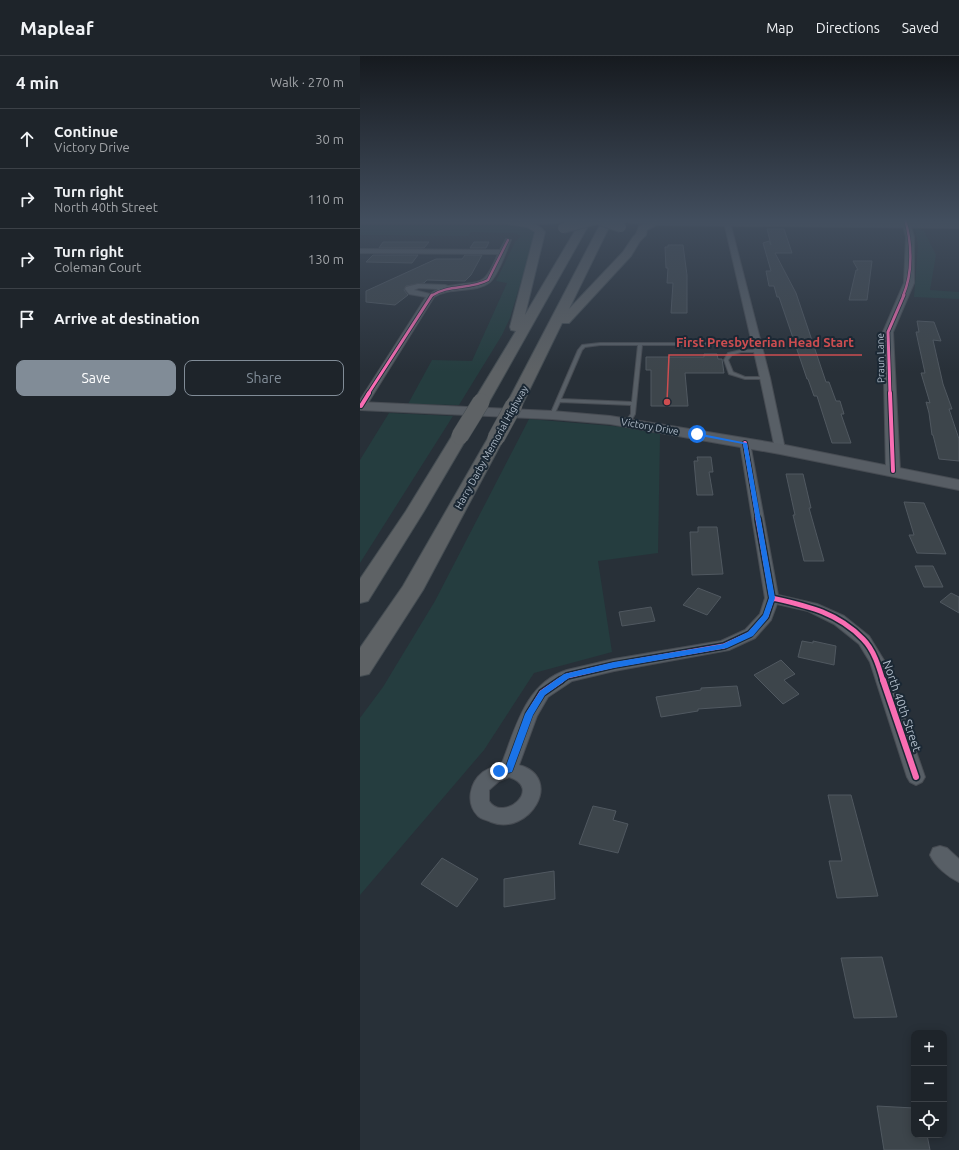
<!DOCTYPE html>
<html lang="en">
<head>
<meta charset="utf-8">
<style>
	:root { --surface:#1e242a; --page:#262c32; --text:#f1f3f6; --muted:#a1a4a8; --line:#3c4147; --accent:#818c97 }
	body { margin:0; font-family:Ubuntu,sans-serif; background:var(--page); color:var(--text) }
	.controls { position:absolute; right:12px; bottom:12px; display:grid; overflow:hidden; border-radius:8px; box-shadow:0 2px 10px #0003 }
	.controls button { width:36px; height:36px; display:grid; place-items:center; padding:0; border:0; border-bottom:1px solid var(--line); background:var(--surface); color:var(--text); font:20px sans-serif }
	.stop { position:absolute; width:12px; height:12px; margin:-9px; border:3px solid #1a73e8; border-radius:50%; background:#fff }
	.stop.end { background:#1a73e8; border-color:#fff; box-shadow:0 1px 4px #0008 }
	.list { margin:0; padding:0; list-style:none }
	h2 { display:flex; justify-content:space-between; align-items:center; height:52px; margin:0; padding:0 16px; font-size:17px }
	h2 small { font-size:13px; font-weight:400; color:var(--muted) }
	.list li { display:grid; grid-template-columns:26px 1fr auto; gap:12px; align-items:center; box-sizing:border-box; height:60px; padding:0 16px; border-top:1px solid var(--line) }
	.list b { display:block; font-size:15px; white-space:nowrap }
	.list p { margin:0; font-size:13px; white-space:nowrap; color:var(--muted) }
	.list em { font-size:13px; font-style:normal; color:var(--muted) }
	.actions { display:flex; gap:8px; padding:12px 16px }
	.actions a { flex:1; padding:9px 0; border:1px solid var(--accent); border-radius:8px; text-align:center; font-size:14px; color:var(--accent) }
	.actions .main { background:var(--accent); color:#fff }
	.icon { flex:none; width:22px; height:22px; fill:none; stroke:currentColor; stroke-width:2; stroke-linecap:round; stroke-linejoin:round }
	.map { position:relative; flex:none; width:599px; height:1094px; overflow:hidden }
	header { display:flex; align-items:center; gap:24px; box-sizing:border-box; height:56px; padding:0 20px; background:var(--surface); border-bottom:1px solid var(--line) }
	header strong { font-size:19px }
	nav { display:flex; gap:22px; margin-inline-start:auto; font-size:14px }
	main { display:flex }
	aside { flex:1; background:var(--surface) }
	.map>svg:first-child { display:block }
	.green { fill:#253d3f }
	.building { fill:#3d454b; stroke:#505860 }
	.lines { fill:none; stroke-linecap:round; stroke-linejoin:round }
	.service-casing { stroke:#474c53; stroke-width:2 }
	.minor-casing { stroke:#474c53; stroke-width:2 }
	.tertiary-casing { stroke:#474c53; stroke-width:2 }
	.secondary-casing { stroke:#474c53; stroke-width:2 }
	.motorway-casing { stroke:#454d53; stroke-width:2 }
	.service { fill:#585f66; fill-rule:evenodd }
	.minor { fill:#585f66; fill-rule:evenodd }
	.tertiary { fill:#585f66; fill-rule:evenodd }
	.secondary { fill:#575d64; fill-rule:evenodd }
	.motorway { fill:#5e6265; fill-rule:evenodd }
	.secondary-bridge-casing { stroke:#474c53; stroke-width:10; stroke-linecap:butt }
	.motorway-bridge-far1-casing { stroke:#454d53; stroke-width:12; stroke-linecap:butt }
	.motorway-bridge-casing { stroke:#454d53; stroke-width:18; stroke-linecap:butt }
	.secondary-bridge { stroke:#575d64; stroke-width:10 }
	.motorway-bridge-far1 { stroke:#5e6265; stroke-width:10 }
	.motorway-bridge { stroke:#5e6265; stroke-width:17 }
	.cycleway-far4-casing { stroke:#1b2834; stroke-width:3.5 }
	.cycleway-far3-casing { stroke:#1b2834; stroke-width:4.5 }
	.cycleway-far2-casing { stroke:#1b2834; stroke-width:6 }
	.cycleway-far1-casing { stroke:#1b2834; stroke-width:8 }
	.cycleway-casing { stroke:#1b2834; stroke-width:9 }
	.cycleway-far4 { stroke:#f96db3; stroke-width:2.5 }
	.cycleway-far3 { stroke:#f96db3; stroke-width:3 }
	.cycleway-far2 { stroke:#f96db3; stroke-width:4 }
	.cycleway-far1 { stroke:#f96db3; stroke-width:5 }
	.cycleway { stroke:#f96db3; stroke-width:6 }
	.route { fill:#1a73e8 }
	.labels { text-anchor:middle; stroke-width:4; stroke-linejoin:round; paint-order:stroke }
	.far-street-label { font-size:10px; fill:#b1bdca; stroke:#1b2834 }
	.street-label { font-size:12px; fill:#b1bdca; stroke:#1b2834 }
	.leader { fill:none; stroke:#cd4d50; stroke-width:1.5 }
	.callout-dot { fill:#cd4d50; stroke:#1b2834; stroke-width:1.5 }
	.callout-label { font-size:13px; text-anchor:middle; font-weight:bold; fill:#cd4d50; stroke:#1b2834; stroke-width:4; stroke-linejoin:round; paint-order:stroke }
</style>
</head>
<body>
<header>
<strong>Mapleaf</strong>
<nav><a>Map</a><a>Directions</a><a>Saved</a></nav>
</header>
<main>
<aside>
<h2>4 min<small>Walk · 270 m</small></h2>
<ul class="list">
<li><svg class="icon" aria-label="ahead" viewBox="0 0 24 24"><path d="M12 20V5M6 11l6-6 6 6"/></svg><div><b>Continue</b><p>Victory Drive</p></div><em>30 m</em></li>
<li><svg class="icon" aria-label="right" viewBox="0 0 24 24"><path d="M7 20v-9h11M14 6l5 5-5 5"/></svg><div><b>Turn right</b><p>North 40th Street</p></div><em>110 m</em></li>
<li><svg class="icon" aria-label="right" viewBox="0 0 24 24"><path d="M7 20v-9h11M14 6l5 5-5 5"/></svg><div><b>Turn right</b><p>Coleman Court</p></div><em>130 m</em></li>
<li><svg class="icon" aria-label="arrive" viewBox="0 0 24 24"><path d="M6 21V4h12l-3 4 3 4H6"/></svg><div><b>Arrive at destination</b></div></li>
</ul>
<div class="actions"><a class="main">Save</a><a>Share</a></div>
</aside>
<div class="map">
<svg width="599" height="1094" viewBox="0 0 599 1094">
	<rect width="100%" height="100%" fill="#283038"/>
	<path class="green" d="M0 167 154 168 164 169 175 174V179L150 262 142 279 99 349 48 348 72 304 112 305 147 227 136 225 155 186 161 180 154 177 111 176 108 180 0 179Z
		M555 172 564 175 576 199 570 234 599 236V243L554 241 558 189Z
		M29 357 93 360 0 507V404Z
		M169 363 264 371 300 378 298 497 238 505 252 596 174 617 124 694 0 839V662L23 631 75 545Z"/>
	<path class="building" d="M407 173H424L432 197H415L436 237 466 326H469L476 345H480L484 358H481L491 387H472L457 340H454L448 323H447L419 241H417L414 230H409L406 215H411L403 187 409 185 411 189Z
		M23 186H69L64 192H19Z
		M114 186H129L126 192H110Z
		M308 189H323L327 219V257H311L313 227H307L308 212H306L305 191H308Z
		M13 199H58L52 207 6 206Z
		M105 199H122L111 219 105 225 67 224 64 227 46 230 44 234 48 239 35 249 6 246V235L76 203H102Z
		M493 205H512L507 244H489L496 214H498Z
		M557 265 574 266 581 285 573 284 583 328 592 353H589L599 383V405L579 403 573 379H572L569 357 566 346 570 347 561 317H565L556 276H559Z
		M344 298H357L358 303H362L364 317H325L328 350H291V314H286V301H344Z
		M337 401H351L353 416H349L353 439H337L334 405H338Z
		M426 418H443L451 452H449L464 505H444L433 459H435Z
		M544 446 564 447 586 498 557 497 549 479H554Z
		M338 471H357L363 518 332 519 330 476H338Z
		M555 510H573L583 531H564Z
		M338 532 361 541 347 559 323 549Z
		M591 537 599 541V557L580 546Z
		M291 551 295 565 262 570 259 556Z
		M442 585 453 587V585L476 590 474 609 438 601Z
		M421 604 435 618 424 624 439 638 423 648 394 619Z
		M377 630 381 650 338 653V655L301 661 296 641 341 634V632Z
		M468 739H491L518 840 477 842 469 805H482Z
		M233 750 256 755 253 764 268 768 258 797 219 788Z
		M82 802 118 823 97 851 61 828Z
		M194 815 195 843 144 851V823Z
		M522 901 537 961 494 962 481 902Z
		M517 1050 554 1052V1079H567L570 1094H524Z"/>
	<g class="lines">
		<g class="service-casing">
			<path id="service" d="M591 163H594V164L592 165Z
				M240 287H396L398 288 396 289H282L275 358 270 367 265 366 271 358V349L200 346 194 359 190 360V359L218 294 222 289ZM240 289H278L272 346 201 343 222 294 225 291Z
				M381 294H398L400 295 398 296H381L372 299 368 304 373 316 385 321H405L407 322V323H385L369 318 364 304 368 297Z"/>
		</g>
		<g class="minor-casing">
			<path id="minor" d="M367 164 370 166 410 322 425 393 420 396 415 393 400 322 364 166Z
				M146 183 151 184C146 195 139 218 130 226 115 238 91 230 74 241L6 350 4 352 0 353V344L66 241 49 238 45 233 46 231 58 228 85 229 88 230C122 224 123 233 138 198L0 197V193L140 194ZM59 232 78 233 70 238 54 234Z
				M385 384 390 387 418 539 457 548 484 560 509 580 525 606 565 721 562 726 556 729 550 726 547 721 510 606 499 588 474 568 448 555 417 548 411 564 395 582 369 594 254 615 212 625 188 641 177 660 159 709C205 722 169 781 131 766 127 764 121 763 118 760 105 747 110 726 123 716 129 712 136 710 142 707 156 671 166 627 207 614L254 603 361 585 385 574 400 558 405 542 380 387ZM149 721C184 732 143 767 129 745V734L139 725Z
				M580 790 587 792 599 803V826C588 821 575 810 570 799L573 792Z"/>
		</g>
		<g class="tertiary-casing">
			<path id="tertiary" d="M541 163H549L554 181V227L533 276 540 415 538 418 533 419 528 418 526 415 523 276 544 227 546 181Z"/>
		</g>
		<g class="secondary-casing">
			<path id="secondary" d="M0 163H216L212 165 186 168H0Z
				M259 163 599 166V172L284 169 263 165Z
				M0 346 192 355 250 360 420 388 599 424V434L420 398 250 368 192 363 0 354Z"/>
		</g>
		<g class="motorway-casing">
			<path id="motorway" d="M150 163C163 164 176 165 185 176L165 259 222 163H232L129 346 126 349 121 351 116 349 113 346 156 275 151 274 150 271 175 176 167 171 147 168 145 166 147 164Z
				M243 163H253L209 253 263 196 273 181 276 178 279 170 297 163 302 166 287 174 286 179 280 185 271 200 209 267H202L162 349 159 352 154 354 149 352 146 349Z
				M100 375 106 377 108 380 64 455 8 545 0 547V523L46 455 92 380 94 377Z
				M136 377 142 379 144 382 63 534 9 618 0 620V592L43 530 128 382 130 379Z"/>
		</g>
		<use href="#service" class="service"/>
		<use href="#minor" class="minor"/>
		<use href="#tertiary" class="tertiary"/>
		<use href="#secondary" class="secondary"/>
		<use href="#motorway" class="motorway"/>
		<g class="secondary-bridge-casing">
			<path id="secondary-bridge" d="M212 163H263"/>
		</g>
		<g class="motorway-bridge-far1-casing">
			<path id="motorway-bridge-far1" d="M203 172 237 163 261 171"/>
		</g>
		<g class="motorway-bridge-casing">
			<path id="motorway-bridge" d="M100 380 121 346
				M136 382 154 349"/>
		</g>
		<use href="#secondary-bridge" class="secondary-bridge"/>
		<use href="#motorway-bridge-far1" class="motorway-bridge-far1"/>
		<use href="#motorway-bridge" class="motorway-bridge"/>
		<g class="cycleway-far4-casing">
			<path id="cycleway-far4" d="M71 240C88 228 110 234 128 224L148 184
				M543 240C553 217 552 187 545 163"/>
		</g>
		<g class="cycleway-far3-casing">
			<path id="cycleway-far3" d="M8 338 72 239
				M530 338 528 276 544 239"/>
		</g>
		<g class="cycleway-far2-casing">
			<path id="cycleway-far2" d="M530 337 533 415
				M1 350 9 337
				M385 387 398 464"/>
		</g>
		<g class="cycleway-far1-casing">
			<path id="cycleway-far1" d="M412 542C447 550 477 556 503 583 514 594 519 611 523 625
				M200 625 207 620 254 609 364 590 390 578 406 560 412 542 398 463"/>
		</g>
		<g class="cycleway-casing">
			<path id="cycleway" d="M523 624 556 721
				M149 713 169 658 182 637 201 624"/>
		</g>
		<use href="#cycleway-far4" class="cycleway-far4"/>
		<use href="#cycleway-far3" class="cycleway-far3"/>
		<use href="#cycleway-far2" class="cycleway-far2"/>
		<use href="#cycleway-far1" class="cycleway-far1"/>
		<use href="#cycleway" class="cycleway"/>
	</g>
	<linearGradient id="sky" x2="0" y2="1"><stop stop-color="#161a1f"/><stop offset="0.52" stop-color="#424e5e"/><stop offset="1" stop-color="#424e5e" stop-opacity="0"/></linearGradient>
	<rect width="599" height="316" fill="url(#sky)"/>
	<path class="route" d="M337 377 387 387 415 542 408 562 393 580 367 592 254 612 209 622 185 639 173 659 152 716 139 719 136 718V713L146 710 165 658 180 635 204 618 254 606 363 588 388 576 403 559 409 542 383 388 335 379Z"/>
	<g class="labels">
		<g class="far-street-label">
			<text transform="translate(520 302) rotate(-91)" y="4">Praun Lane</text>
			<text transform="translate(290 370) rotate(10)" y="4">Victory Drive</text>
			<text transform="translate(131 391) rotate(-61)" y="4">Harry Darby Memorial Highway</text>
		</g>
		<g class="street-label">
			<text transform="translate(542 650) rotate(71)" y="4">North 40th Street</text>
		</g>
	</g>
	<path class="leader" d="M307 346L309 299H502"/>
	<circle class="callout-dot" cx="307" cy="346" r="4"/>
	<g class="callout-label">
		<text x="405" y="291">First Presbyterian Head Start</text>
	</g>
</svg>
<div class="controls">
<button>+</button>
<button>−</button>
<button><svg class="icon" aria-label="locate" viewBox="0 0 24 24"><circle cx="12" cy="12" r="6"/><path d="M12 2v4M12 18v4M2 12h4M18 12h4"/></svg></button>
</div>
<div class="stop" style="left:337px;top:378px"></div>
<div class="stop end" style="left:139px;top:715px"></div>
</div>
</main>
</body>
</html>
